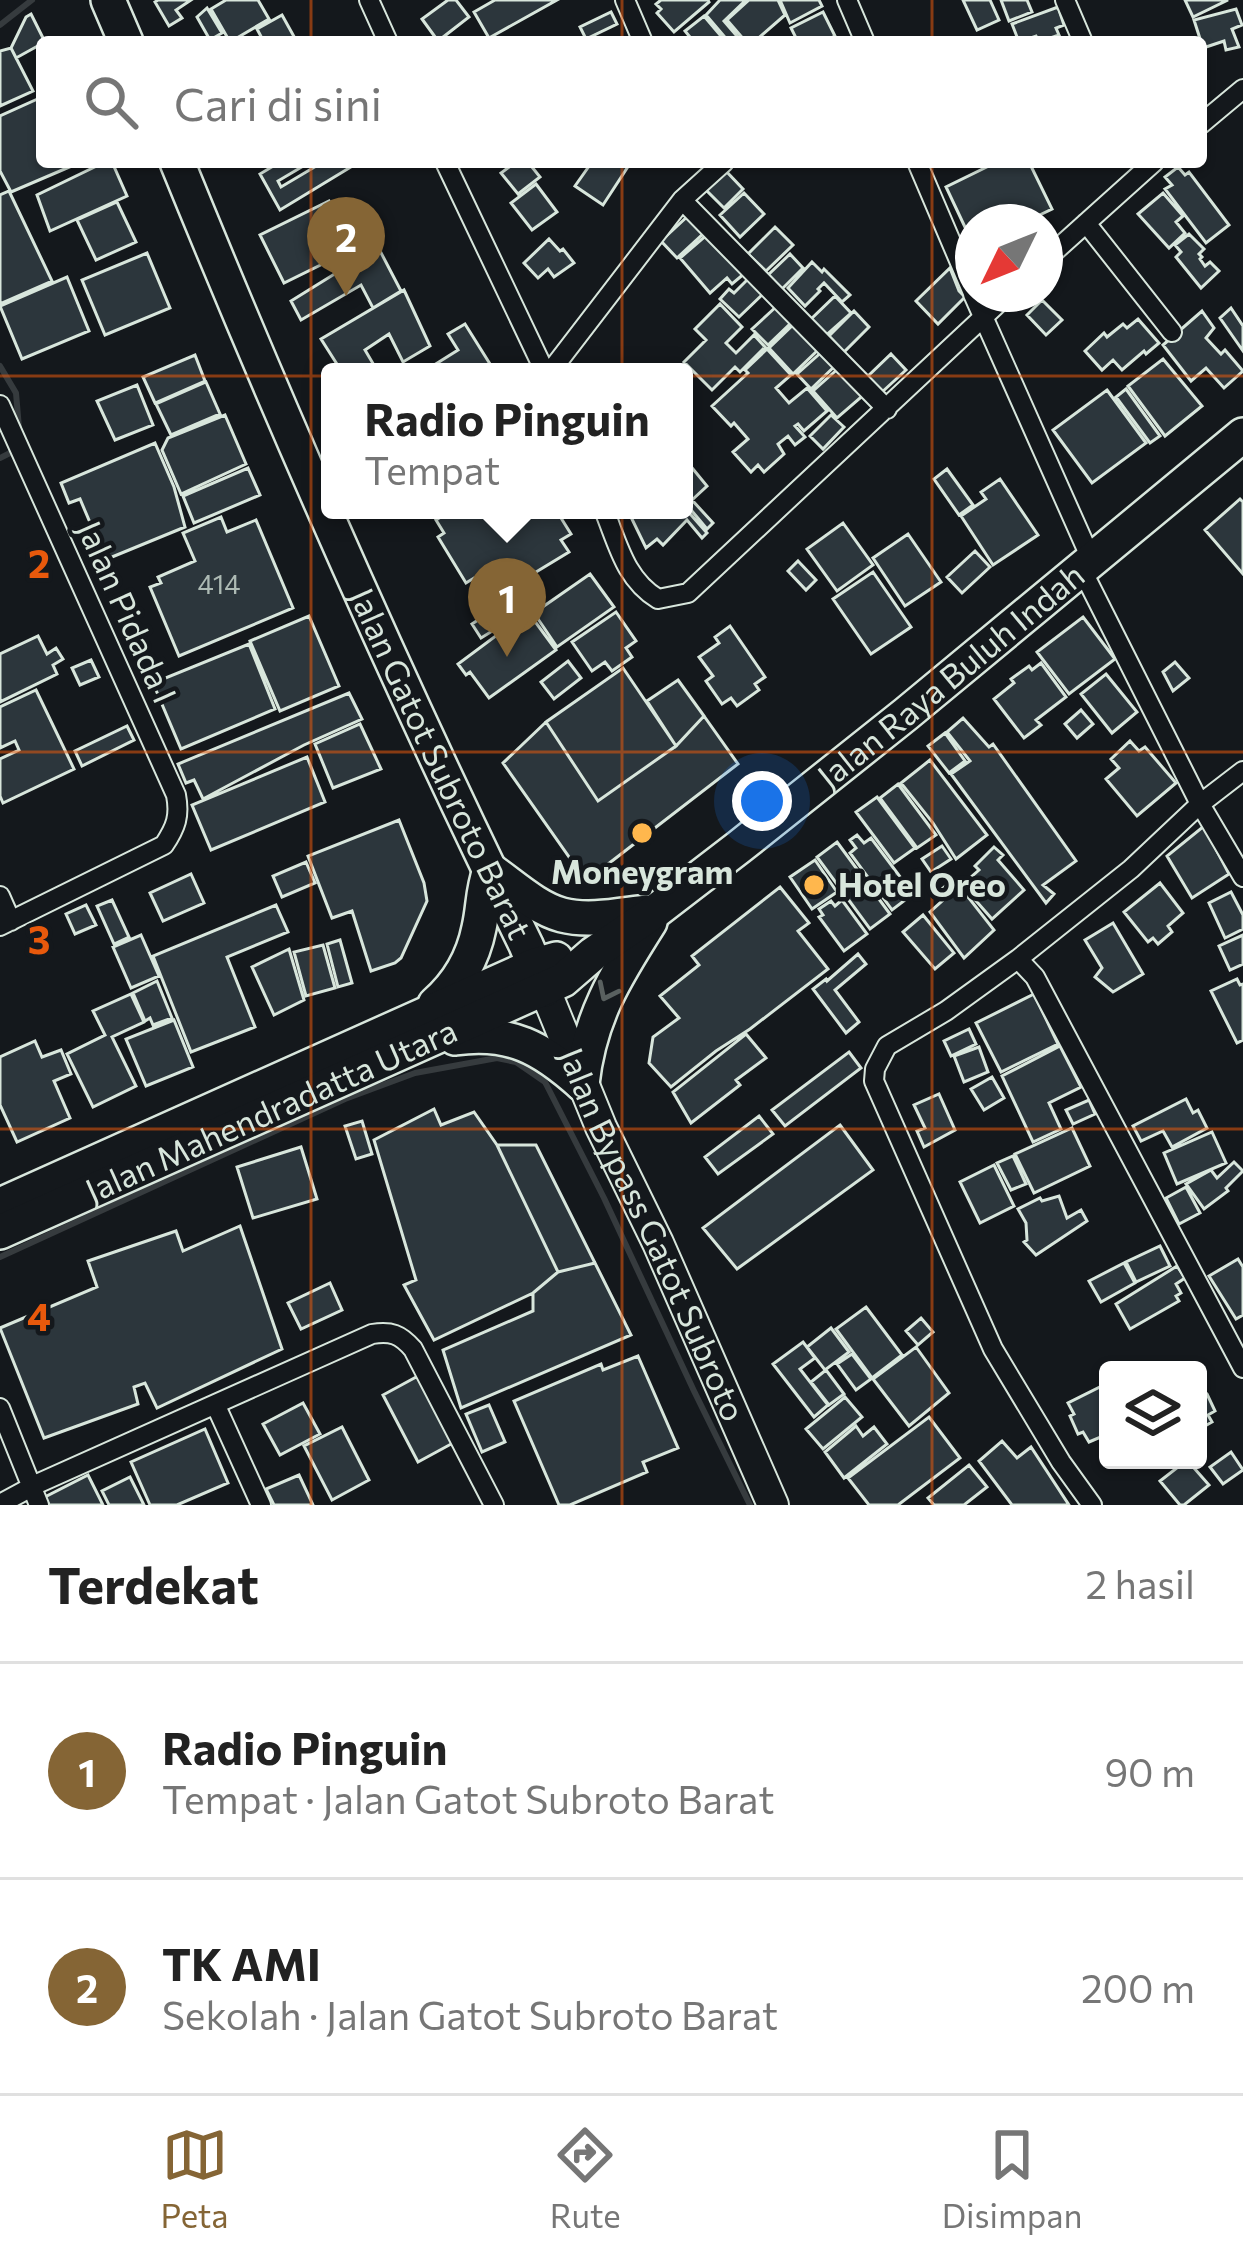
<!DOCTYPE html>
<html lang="id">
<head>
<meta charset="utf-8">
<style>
	:root { --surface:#fff; --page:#f6f6f6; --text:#222; --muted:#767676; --line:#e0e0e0; --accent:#856535 }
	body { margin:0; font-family:Commissioner,sans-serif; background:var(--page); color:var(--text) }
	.controls { position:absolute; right:36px; bottom:36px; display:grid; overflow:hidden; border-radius:12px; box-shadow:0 3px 9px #0004 }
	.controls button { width:108px; height:108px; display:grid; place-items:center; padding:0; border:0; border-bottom:3px solid var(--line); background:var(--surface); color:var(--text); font:60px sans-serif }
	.compass { position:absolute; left:955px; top:204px; width:108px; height:108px; border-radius:50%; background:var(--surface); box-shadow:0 3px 9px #0004; rotate:227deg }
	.you { position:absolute; left:762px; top:801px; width:42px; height:42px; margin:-30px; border:9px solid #fff; border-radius:50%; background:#1a73e8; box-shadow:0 0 0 18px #1a73e833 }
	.badge { display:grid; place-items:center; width:78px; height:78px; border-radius:50%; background:var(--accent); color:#fff; font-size:39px; font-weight:700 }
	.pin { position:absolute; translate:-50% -99px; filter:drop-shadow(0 3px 6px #0008) }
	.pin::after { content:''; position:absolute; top:63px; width:42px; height:36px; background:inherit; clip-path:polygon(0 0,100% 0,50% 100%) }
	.popup { position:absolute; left:321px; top:363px; width:372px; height:156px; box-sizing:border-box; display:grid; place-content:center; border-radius:12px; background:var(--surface); filter:drop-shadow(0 3px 9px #0005); font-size:39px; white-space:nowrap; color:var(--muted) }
	.popup b { font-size:45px; color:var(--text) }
	.popup::after { content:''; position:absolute; left:50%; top:100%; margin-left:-24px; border:24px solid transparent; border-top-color:var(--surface) }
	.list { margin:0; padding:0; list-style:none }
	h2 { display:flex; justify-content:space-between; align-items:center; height:156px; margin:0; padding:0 48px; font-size:51px }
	h2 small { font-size:39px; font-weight:400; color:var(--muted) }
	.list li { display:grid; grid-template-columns:78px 1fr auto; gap:36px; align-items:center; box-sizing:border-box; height:216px; padding:0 48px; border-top:3px solid var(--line) }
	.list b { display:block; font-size:45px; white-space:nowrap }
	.list p { margin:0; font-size:39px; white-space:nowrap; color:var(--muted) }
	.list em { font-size:39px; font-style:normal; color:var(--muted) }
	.icon { flex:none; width:66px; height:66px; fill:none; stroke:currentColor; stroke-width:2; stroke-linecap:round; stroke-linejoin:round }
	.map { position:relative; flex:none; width:1243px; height:1505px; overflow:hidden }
	.search { position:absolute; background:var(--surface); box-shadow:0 3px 9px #0004; left:36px; right:36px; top:36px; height:132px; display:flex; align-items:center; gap:30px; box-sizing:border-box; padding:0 42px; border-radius:12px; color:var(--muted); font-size:45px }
	.sheet { height:588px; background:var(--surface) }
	nav { display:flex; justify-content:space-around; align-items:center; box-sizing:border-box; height:168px; border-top:3px solid var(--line); background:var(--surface); font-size:33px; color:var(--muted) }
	nav a { display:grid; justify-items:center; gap:6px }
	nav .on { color:var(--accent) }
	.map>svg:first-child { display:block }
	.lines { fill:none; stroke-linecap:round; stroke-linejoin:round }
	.stream { stroke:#363b3e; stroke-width:6 }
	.building { fill:#2c363c; stroke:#d8e6dc; stroke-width:3 }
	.minor-casing { stroke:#d8e6dc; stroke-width:22 }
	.primary-casing { stroke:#d8e6dc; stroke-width:34 }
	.trunk-casing { stroke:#d8e6dc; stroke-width:38 }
	.minor { stroke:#14181c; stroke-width:18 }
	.primary { stroke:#14181c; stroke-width:30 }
	.trunk { stroke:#14181c; stroke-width:33 }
	.oneway { stroke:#59605f }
	.grid { fill:none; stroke:#e8590c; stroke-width:3; stroke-opacity:0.55 }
	.poi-dot { fill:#ffb74d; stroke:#14181c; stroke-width:4.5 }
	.labels { text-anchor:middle; stroke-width:9; stroke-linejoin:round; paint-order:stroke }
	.number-label { font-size:27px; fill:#adbab4 }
	.street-label { font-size:33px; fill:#d8e6dc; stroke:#14181c }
	.poi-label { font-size:33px; font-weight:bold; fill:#d8e6dc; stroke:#14181c }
	.grid-label { font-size:39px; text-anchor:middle; font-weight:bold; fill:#e8590c; stroke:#14181c; stroke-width:9; stroke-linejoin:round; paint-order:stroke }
</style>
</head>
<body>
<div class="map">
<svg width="1243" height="1505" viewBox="0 0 1243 1505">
	<rect width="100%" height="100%" fill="#14181c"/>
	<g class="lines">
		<path class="stream" d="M0 25 32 0
			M0 366 16 393 19 428
			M0 458 12 452 15 446
			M0 1257 345 1099 415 1073 497 1058 516 1062 545 1082 604 1198 694 1391 750 1505"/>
	</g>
	<path class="building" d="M158 0H191L176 10 182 18 169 26 155 2Z
		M226 0H258L269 19 230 42 211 9Z
		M448 0H456L469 17 438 41 422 19Z
		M495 0H557L489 38 474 12Z
		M661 0H708L709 2 674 32 657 13 661 9 656 4Z
		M720 0H746L724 21 742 42H729L706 15Z
		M749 0H778L785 15 754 42H746L727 20Z
		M780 0H819L822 6 790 23Z
		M963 0H990L999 20 977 30Z
		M1001 0H1027L1032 12 1009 21Z
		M1185 0H1228L1193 17Z
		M1058 7 1064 25 1056 28 1059 35 1039 42 1036 36 1019 42 1012 24Z
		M207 8 222 33 210 40 197 17Z
		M1236 9 1242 25 1232 29 1239 47 1226 50 1224 41 1203 48 1194 20Z
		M611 12 617 24 586 39 580 27Z
		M823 12 835 36 822 42H798L791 28Z
		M31 14 45 42 16 58 11 48 26 17Z
		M282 15 297 42H264L257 29Z
		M704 16 726 42H694L685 31Z
		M11 48 33 91 0 106V51Z
		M42 97V162H81L11 192 0 171V116Z
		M105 162H112L127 196 50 231 37 195Z
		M280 162H310L278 181 281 187 323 162H359L280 210 260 174Z
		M516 162H528L540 177 518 194 501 173Z
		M592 162H631L603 205 575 186Z
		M997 162H1029L1052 209 1025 222H973V244L946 187Z
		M1178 167 1185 175 1189 172 1229 225 1206 243 1165 189 1172 185 1165 177Z
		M725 170 743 189 724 208 705 189Z
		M536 184 557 212 532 230 511 203Z
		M9 191 52 281 0 304V195Z
		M744 193 764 214 740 237 720 215Z
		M1163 193 1183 216 1176 222 1185 233 1169 248 1138 214Z
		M329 201 353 249 284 283 260 235Z
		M117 202 136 242 96 260 77 220Z
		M689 215 705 232 677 258 661 241Z
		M775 227 793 245 766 271 748 254Z
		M709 233 745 273 732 284 727 278 710 293 680 258Z
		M1189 234 1204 249 1199 254 1202 257 1200 259 1205 266 1210 262 1219 271 1201 288 1176 257 1181 252 1175 245Z
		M549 239 560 251 563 249 574 263 554 277 548 269 538 278 524 263Z
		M378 247 401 291 373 308 361 285 301 320 291 301Z
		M147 253 170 308 105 335 82 280Z
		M790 254 803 268 782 289 768 275Z
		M812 262 822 272 824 269 850 295 842 302 824 283 818 289 820 291 805 306 788 288Z
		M950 268 959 291 965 297 938 324 916 301Z
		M67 277 89 331 22 359 0 306Z
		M750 277 765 292 739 317 720 299 729 289 734 293Z
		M404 290 430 346 403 362 389 334 365 350 378 372H342L321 339Z
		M835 296 851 313 824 337 809 321Z
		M1042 300 1062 320 1046 335 1027 315Z
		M720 304 742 327 726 343 736 353 754 335 765 347 740 372 735 367 712 390 684 362 706 340 695 329Z
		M778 305 793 321 768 345 752 329Z
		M1231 308 1243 326V351L1220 318Z
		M854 311 869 327 844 352 829 336Z
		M1202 311 1214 328 1206 338 1221 354 1225 350 1243 371 1224 388 1206 368 1191 381 1163 345Z
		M1138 319 1159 343 1146 354 1144 351 1122 370 1113 360 1102 370 1085 351 1104 333 1107 337 1123 324 1127 328Z
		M465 324 490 364 481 369 482 372H423L458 350 448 334Z
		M794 324 819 349 793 374 769 348Z
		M767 349 791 375 776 388 789 403 807 388 827 411 804 431 798 424 795 426 805 437 795 445 788 436 778 444 784 454 764 472 758 465 751 472 733 452 748 439 734 423 731 426 712 406 748 373 745 370Z
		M825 349 838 363 811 389 797 374Z
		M891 354 906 370 881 393 866 378Z
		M195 355 205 381 155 403 143 377Z
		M1163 359 1202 406 1165 436 1128 386Z
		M841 366 866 393 837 418 813 391Z
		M206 382 220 414 171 435 156 404Z
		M137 385 153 425 115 440 97 401Z
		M1126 389 1160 436 1150 443 1116 397Z
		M1107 390 1146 443 1092 483 1053 430Z
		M225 415 246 464 181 494 162 450 168 438Z
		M831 415 844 427 823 449 810 436Z
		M155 443 174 487 185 527 95 564 86 544 97 539 80 499 69 503 61 483Z
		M684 458 707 486 692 500 713 523 707 529 687 505 684 507 707 533 702 538 687 520 663 545 657 539 646 548 629 513 632 510H684Z
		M248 468 260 495 194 523 183 496Z
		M947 469 973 505 959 515 934 479Z
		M1000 479 1038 535 993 565 961 516 986 499 981 492Z
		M1240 499 1243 502V574L1205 530Z
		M452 510H556L571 534 561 540 569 552 503 592 499 586 484 595 474 578 466 583 438 537 444 533 436 520Z
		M221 517 227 532 256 520 293 608 179 656 150 587 161 583 158 577 195 561 183 533Z
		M843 523 873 565 837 591 807 549Z
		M908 534 941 582 905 606 873 558Z
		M975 551 990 567 962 593 947 577Z
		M798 561 816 580 806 590 788 571Z
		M873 572 911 627 871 654 833 599Z
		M590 574 614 607 557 647 534 613Z
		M493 610 502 625 481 638 472 624Z
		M528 612 556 650 489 698 470 672 466 675 458 664Z
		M616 612 636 641 626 648 632 657 612 671 605 662 592 671 572 642Z
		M309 616 339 686 280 711 250 641Z
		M1083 617 1115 659 1069 694 1037 652Z
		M730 626 765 677 755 684 759 690 737 706 731 698 722 704 706 681 713 676 699 657 719 643 715 637Z
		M38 636 47 654 56 648 63 659 53 665 57 674 0 702V654Z
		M249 644 275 709 181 749 153 683Z
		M91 660 99 677 80 685 72 668Z
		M568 661 581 678 554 699 541 682Z
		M1175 662 1189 678 1173 691 1163 672Z
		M1041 663 1066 697 1036 720 1041 725 1024 738 994 699 1014 683 1011 679 1029 666 1032 670Z
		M623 668 676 746 598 801 546 722Z
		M1106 674 1137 712 1112 733 1081 694Z
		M678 680 704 716 676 746 647 701Z
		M36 690 74 769 3 803 0 796V759L19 750 15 741 0 748V707Z
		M349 693 362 719 304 745 203 799 194 780 186 783 178 764Z
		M1081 710 1093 724 1077 738 1065 724Z
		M704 716 738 764 586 881 503 763 546 722 598 801 676 746Z
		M963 718 989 747 993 744 1076 861 1043 885 1054 894 1046 903 951 774 970 761 947 732Z
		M360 724 381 769 333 788 315 744Z
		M127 726 134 740 82 766 75 751Z
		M945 733 965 761 949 773 928 746Z
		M1130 741 1139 751 1145 747 1176 783 1137 816 1106 779 1119 768 1111 759Z
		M307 757 325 802 211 850 192 805Z
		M930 760 987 835 956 859 933 823 901 783Z
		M898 784 936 835 917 848 880 798Z
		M877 797 915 848 894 863 856 812Z
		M399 820 424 883 427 901 401 958 395 963 371 971 352 911 332 918 308 856Z
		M1204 826 1229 874 1192 898 1167 856Z
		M857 835 864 843 871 838 913 894 892 910 850 853 856 848 850 840Z
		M837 842 890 914 870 929 817 857Z
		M942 846 951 859 931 872 922 859Z
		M994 847 1003 855 998 860 1024 890 992 919 962 885 979 870 975 866Z
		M815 860 837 892 812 909 790 877Z
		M306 862 315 883 282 897 273 876Z
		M191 874 204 903 163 921 150 893Z
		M954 879 994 930 964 958 930 912 942 901 936 894Z
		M1160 883 1183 913 1168 926 1172 932 1158 944 1153 938 1148 942 1124 912Z
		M780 887 809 923 798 931 828 969 750 1029 716 1051 671 1087 649 1063 653 1037 679 1018 660 996 699 965 692 956Z
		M1231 892 1243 915V929L1225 938 1209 903Z
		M112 900 129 937 114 944 97 906Z
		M842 900 867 934 844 951 819 917 823 915 819 909 831 901 835 906Z
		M86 905 96 925 75 934 66 914Z
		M276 905 288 932 227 957 255 1027 191 1052 153 956Z
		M923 915 954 953 935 969 903 932Z
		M1113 923 1143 974 1113 992 1095 977 1102 968 1085 940Z
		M141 935 159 976 131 988 113 947Z
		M1243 935V964L1230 970 1219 946Z
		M340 940 352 983 338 987 327 944Z
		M323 945 335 988 306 996 294 952Z
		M289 949 304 1000 274 1015 252 967Z
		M858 954 866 964 835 990 859 1022 846 1033 813 989 826 979 827 981Z
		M1237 979 1240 985 1243 984V1040L1237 1043 1211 991Z
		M157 981 172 1018 153 1025 150 1018 145 1021 133 993Z
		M131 994 144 1022 112 1037 136 1086 93 1107 67 1054 105 1035 93 1011Z
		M1034 994 1058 1044 1001 1072 976 1023Z
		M174 1020 193 1067 146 1086 126 1039Z
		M969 1029 976 1044 951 1056 944 1041Z
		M746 1034 766 1058 736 1080 740 1085 691 1123 673 1092Z
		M35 1041 42 1057 61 1050 71 1074 54 1081 70 1118 17 1142 0 1105V1057Z
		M1060 1046 1081 1087 1049 1103 1061 1129 1033 1142 1002 1076Z
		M979 1047 988 1072 964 1082 954 1056Z
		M849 1052 861 1068 785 1126 772 1110Z
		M992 1077 1004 1098 984 1110 971 1089Z
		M939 1094 955 1130 924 1147 917 1131 925 1128 914 1105Z
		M1186 1099 1193 1113 1198 1110 1207 1128 1172 1147 1163 1131 1141 1141 1133 1126Z
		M1089 1100 1095 1114 1073 1124 1066 1110Z
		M434 1109 441 1125 474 1112 497 1145 558 1272 533 1293 434 1340 404 1285 416 1280 374 1140Z
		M759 1116 773 1134 718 1174 705 1157Z
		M362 1121 372 1154 356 1159 345 1126Z
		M840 1125 873 1170 737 1269 703 1228Z
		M1072 1128 1090 1166 1034 1193 1015 1154Z
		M1212 1132 1226 1163 1177 1184 1164 1153Z
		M497 1145H536L595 1263 558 1272Z
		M301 1147 317 1199 253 1218 237 1167Z
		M1013 1156 1026 1184 1011 1190 997 1163Z
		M1234 1162 1243 1171 1226 1188 1228 1191 1204 1209 1186 1184 1211 1170 1217 1178Z
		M994 1165 1014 1206 980 1223 960 1182Z
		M1186 1187 1200 1213 1179 1224 1166 1198Z
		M1059 1196 1067 1218 1081 1210 1087 1221 1036 1255 1024 1242 1027 1240 1026 1223 1018 1209 1040 1198 1042 1201Z
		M240 1226 282 1349 157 1408 145 1383 134 1387 138 1404 44 1438 0 1328 97 1287 88 1261 176 1231 183 1251Z
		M1160 1246 1170 1266 1136 1282 1126 1262Z
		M1238 1259 1243 1267V1315L1236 1319 1209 1276Z
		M595 1263 631 1335 461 1408 443 1350 533 1311V1293L558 1272Z
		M1124 1263 1135 1283 1101 1302 1089 1281Z
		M1177 1266 1185 1278 1176 1284 1181 1293 1176 1296 1179 1301 1130 1329 1116 1304Z
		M330 1283 342 1310 301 1329 288 1303Z
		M866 1307 902 1355 872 1378 836 1329Z
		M921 1318 933 1332 918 1345 906 1331Z
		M831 1328 849 1352 825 1370 807 1347Z
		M803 1342 815 1358 800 1369 828 1405 814 1417 773 1364Z
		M916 1347 949 1393 909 1426 873 1379Z
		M852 1354 871 1379 856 1390 837 1364Z
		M638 1356 678 1448 643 1462 647 1472 570 1505H559L514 1401 601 1364 603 1370Z
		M826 1370 844 1394 829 1405 811 1382Z
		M418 1376 453 1443 418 1462 383 1395Z
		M1108 1383V1425L1105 1427 1108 1434 1089 1442 1083 1432 1078 1434 1070 1416 1074 1414 1068 1403Z
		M1207 1394 1215 1411 1208 1415 1212 1422 1198 1430V1397Z
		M845 1397 862 1417 823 1449 806 1429Z
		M303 1403 320 1434 280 1455 263 1424Z
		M489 1405 505 1442 482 1452 466 1414Z
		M929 1417 960 1458 898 1505H869L848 1478Z
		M856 1426 863 1436 874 1427 887 1444 844 1478 825 1452Z
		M342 1427 369 1480 332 1500 304 1446Z
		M205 1429 228 1483 177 1505H150L131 1462Z
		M1002 1441 1017 1458 1031 1447 1069 1505H1012L979 1461Z
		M1231 1452 1243 1470 1223 1484 1210 1467Z
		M1187 1460 1209 1485 1184 1505H1180L1160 1481Z
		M969 1465 987 1487 964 1505H934L928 1498Z
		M88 1475 103 1505H49L45 1497Z
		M299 1475 313 1505H274L266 1489Z
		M130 1477 144 1505H109L102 1491Z"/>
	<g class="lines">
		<g class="minor-casing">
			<path id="minor" d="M369 0 388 42
				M625 0 643 42
				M847 0 865 42
				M1065 0 1083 42
				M1201 124 1243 89
				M445 162 545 372
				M917 162 973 293
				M682 200 887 409
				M1086 223 1172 332
				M1045 260 1154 162
				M973 294 1092 561
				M550 372 682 200 724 162
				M0 405 176 795C180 816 176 827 164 845L0 926
				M604 510C618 544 625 579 658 599L688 593 1008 294
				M1082 570 1200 804 1243 877
				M0 896 11 921
				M1018 959 1131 869 1200 804 1243 771
				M216 1406 261 1505
				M0 1408 39 1505
				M0 1504 39 1483 372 1334C391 1331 400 1334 413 1349L494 1505
				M1092 1505 1061 1462 993 1349 874 1081 875 1069 887 1046 946 1011 1018 959 1035 977 1243 1368"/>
		</g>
		<g class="primary-casing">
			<g id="primary">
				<path id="s1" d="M545 990 601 1127 658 1243 773 1505"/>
			</g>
		</g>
		<g class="trunk-casing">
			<g id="trunk">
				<path d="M108 0 126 42"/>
				<path id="s2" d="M177 162C285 427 400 688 526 945L545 990"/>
				<path d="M435 1004C458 984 473 958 479 928 484 906 482 893 490 870 512 885 536 908 562 915 589 922 620 915 647 912"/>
				<path d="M455 1038C510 1030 542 1048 582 1084"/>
				<path d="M582 1084C589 1018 615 977 650 922"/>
				<path d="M0 1205 535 965 556 959"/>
				<path id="s3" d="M0 1232 563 980 593 954 657 910 739 847 906 714 1243 435"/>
			</g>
		</g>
		<use href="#minor" class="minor"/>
		<use href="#primary" class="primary"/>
		<use href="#trunk" class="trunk"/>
	</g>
	<defs><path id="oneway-chevron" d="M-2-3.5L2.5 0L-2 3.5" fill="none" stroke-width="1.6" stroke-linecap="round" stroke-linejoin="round" transform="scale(3)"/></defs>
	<use class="oneway" href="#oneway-chevron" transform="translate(607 992) rotate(116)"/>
	<path class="grid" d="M311 0V42M622 0V42M932 0V42M311 162V1505M622 162V1505M932 162V1505M0 376H1243M0 752H1243M0 1129H1243"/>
	<g class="poi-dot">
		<circle cx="642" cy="833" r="12"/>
		<circle cx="814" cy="885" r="12"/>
	</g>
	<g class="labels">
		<g class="number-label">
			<text x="219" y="594">414</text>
		</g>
		<g class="street-label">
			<text transform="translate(127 612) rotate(66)" y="12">Jalan Pidada I</text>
			<text dy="12" stroke="none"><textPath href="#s3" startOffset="1110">Jalan Raya Buluh Indah</textPath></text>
			<text dy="12" stroke="none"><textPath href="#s2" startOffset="657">Jalan Gatot Subroto Barat</textPath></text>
			<text dy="12" stroke="none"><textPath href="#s3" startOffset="297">Jalan Mahendradatta Utara</textPath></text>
			<text dy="12" stroke="none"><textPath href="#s1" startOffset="267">Jalan Bypass Gatot Subroto</textPath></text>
		</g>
		<g class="poi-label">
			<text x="642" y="884">Moneygram</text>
			<text x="838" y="897" text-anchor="start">Hotel Oreo</text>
		</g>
	</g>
	<g class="grid-label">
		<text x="39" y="578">2</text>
		<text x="39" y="954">3</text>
		<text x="39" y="1331">4</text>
	</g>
</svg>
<div class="controls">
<button><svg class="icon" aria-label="layers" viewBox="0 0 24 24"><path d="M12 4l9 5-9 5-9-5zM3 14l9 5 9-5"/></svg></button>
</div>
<svg class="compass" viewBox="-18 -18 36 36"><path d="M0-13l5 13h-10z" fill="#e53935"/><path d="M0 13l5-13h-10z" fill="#767676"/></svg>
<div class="you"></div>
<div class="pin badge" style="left:507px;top:657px">1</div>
<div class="popup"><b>Radio Pinguin</b>Tempat</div>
<div class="pin badge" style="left:346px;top:296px">2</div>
<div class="search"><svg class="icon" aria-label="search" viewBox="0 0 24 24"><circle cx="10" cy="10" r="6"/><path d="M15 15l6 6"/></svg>Cari di sini</div>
</div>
<section class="sheet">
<h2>Terdekat<small>2 hasil</small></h2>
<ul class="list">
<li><span class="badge">1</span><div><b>Radio Pinguin</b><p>Tempat · Jalan Gatot Subroto Barat</p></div><em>90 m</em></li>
<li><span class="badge">2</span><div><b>TK AMI</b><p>Sekolah · Jalan Gatot Subroto Barat</p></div><em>200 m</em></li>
</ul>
</section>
<nav>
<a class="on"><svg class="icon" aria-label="map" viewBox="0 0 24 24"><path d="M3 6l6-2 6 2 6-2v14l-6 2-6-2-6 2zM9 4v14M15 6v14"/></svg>Peta</a>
<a><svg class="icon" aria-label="directions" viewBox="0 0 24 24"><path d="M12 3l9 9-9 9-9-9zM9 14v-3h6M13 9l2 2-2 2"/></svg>Rute</a>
<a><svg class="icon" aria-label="saved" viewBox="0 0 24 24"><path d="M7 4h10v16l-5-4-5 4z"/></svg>Disimpan</a>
</nav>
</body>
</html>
